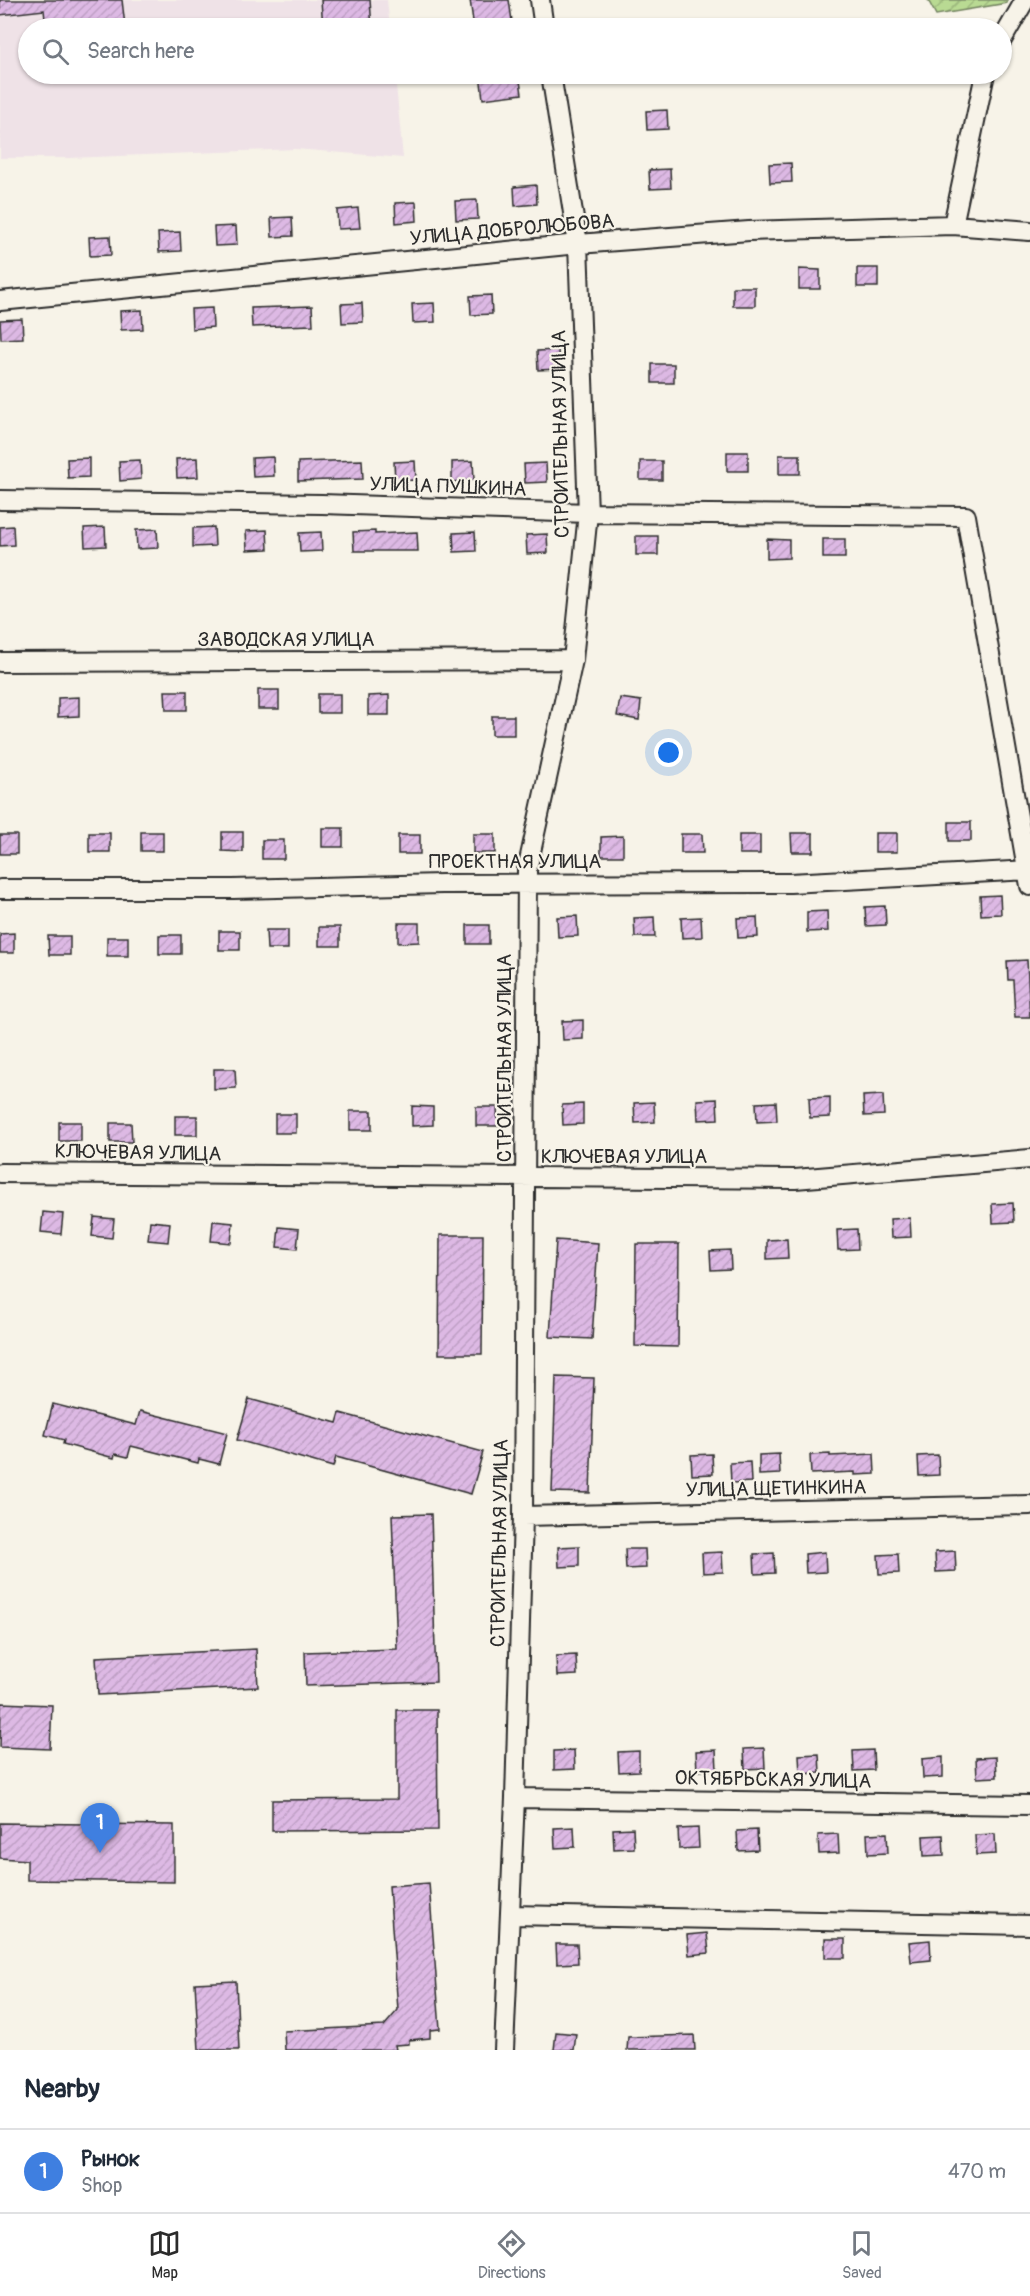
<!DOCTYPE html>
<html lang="en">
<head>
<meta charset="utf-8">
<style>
	:root { --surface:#fff; --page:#f6f6f7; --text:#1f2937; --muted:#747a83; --line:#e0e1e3; --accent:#2b2b2b }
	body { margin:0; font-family:Pangolin,sans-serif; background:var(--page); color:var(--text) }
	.you { position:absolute; left:669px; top:753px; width:21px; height:21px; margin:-15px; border:4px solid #fff; border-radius:50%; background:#1a73e8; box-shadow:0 0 0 9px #1a73e833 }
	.badge { display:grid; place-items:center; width:39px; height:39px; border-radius:50%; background:var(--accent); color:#fff; font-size:20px; font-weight:700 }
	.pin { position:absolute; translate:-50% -50px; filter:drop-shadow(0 2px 3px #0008) }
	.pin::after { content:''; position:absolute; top:32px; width:21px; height:18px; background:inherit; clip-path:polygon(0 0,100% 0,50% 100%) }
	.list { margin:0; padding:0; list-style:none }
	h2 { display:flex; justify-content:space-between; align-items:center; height:78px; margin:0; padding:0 24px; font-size:26px }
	h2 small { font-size:20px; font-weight:400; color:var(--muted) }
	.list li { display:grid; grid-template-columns:39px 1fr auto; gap:18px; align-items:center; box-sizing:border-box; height:84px; padding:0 24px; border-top:2px solid var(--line) }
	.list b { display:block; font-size:22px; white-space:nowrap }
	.list p { margin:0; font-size:20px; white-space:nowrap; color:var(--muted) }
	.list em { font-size:20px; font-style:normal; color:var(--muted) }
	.icon { flex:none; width:33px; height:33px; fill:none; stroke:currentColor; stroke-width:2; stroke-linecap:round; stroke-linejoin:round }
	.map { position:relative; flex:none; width:1030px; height:2050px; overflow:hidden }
	.search { position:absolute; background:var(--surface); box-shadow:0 2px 4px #0004; left:18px; right:18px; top:18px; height:66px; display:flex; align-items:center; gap:15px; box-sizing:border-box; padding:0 21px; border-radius:33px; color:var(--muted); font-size:22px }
	.sheet { height:162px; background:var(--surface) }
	nav { display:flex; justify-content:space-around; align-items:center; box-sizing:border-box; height:84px; border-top:2px solid var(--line); background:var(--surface); font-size:16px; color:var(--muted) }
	nav a { display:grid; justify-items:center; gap:3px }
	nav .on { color:var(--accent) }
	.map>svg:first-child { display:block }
	.built { fill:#efe2e7 }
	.garden { fill:url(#garden-furrows); stroke:#72825f; stroke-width:1.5 }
	.building { fill:url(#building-hatch); stroke:#2b2b2b; stroke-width:1.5 }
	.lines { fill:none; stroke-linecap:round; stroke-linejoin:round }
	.minor-casing { stroke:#2b2b2b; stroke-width:22 }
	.minor { stroke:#f7f3e8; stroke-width:18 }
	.labels { text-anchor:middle; stroke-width:4.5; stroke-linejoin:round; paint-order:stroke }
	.street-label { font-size:20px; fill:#2b2b2b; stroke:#f7f3e8 }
</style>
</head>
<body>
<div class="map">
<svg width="1030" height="2050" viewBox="0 0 1030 2050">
	<defs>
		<pattern id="garden-furrows" width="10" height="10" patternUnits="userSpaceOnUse" patternTransform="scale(1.5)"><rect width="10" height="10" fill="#b9da93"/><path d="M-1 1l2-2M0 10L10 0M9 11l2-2" fill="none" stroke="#9fbb7f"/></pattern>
		<pattern id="building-hatch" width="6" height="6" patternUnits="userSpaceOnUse" patternTransform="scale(1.5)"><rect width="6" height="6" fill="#ddb9e4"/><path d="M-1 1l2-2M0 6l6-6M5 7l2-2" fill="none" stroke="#be9fc4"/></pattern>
	</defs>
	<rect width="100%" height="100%" fill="#f7f3e8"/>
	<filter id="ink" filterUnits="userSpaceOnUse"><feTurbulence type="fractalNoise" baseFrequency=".0167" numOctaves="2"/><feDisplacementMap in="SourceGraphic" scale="12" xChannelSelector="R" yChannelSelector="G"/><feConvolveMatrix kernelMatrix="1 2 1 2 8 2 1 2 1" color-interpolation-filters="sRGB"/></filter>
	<g filter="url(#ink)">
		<path class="built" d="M0 0H387L390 28H28V74H395L403 158 296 149 69 158H0Z"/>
		<path class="garden" d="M928 0H1008L1007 3 936 15Z"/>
		<path class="building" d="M0 0H122L125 26 99 28H46L44 10 0 15Z
			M321 0H370L372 28H323Z
			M470 0H509L513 28H474Z
			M480 74H519L522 94 483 99Z
			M667 110 668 129 647 130 646 111Z
			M791 163 792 182 770 183 769 164Z
			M670 169 671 188 650 189 649 170Z
			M536 185 537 204 515 206 514 187Z
			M477 200 478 219 456 220 455 201Z
			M416 202 417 221 396 223 395 203Z
			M358 208 360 228 338 229 337 210Z
			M292 217 293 236 272 237 271 218Z
			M236 226 237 245 215 246 214 227Z
			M180 232 181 251 159 252 158 233Z
			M110 236 111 255 90 256 89 237Z
			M857 268H878V287H857Z
			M799 269 820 270V289H799Z
			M733 287H755V306H733Z
			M491 295 492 314 471 315 470 296Z
			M362 303 363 322 342 323 341 304Z
			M434 303 435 322 413 323 412 304Z
			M312 306 313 325 252 327 251 308Z
			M212 308 213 327 192 329 191 309Z
			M142 310 143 329 121 330 120 311Z
			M22 319 23 338 1 339 0 320Z
			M558 350 559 369 538 370 537 351Z
			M652 364H674V383H652Z
			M727 452H748V471H727Z
			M779 455H800V474H779Z
			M273 457 274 476 253 477 252 458Z
			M89 458V477L68 478 67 459Z
			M197 458 198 477 177 478 176 459Z
			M140 460 141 479 120 481 119 461Z
			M362 460 363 479 298 481V462Z
			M415 461 416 480 395 481 394 462Z
			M473 461 474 480 452 482V462Z
			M640 461H662V480H640Z
			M546 463 547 482 525 483 524 464Z
			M13 526 14 545 0 546V527Z
			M105 527 106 546 85 547 84 528Z
			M214 527 215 546 193 547V528Z
			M157 529 158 548 137 549 136 530Z
			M267 530 268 549 247 550 246 531Z
			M375 531V534L417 532 418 551H354L353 532Z
			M321 532 322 551 300 552 299 533Z
			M475 532 476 551 454 552 453 533Z
			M547 534 548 553 527 554 526 535Z
			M636 536H658V555H636Z
			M767 539 789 540V558L767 559Z
			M823 539H845V558H823Z
			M258 690H279V709H258Z
			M165 691H187V710H166Z
			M318 694H340V713H318Z
			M389 695V715H368V696Z
			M79 697V716L58 717V698Z
			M620 698 641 701 639 720 617 716Z
			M492 716H514V735H492Z
			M949 822H971V841H949Z
			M322 828H343V847H322Z
			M141 832H163V851H141Z
			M222 832H243V852L222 851Z
			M89 833H110V852H89Z
			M791 833H813V852H792Z
			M875 833H897V852H875Z
			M473 834H495V853H473Z
			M681 834H702L703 853H681Z
			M0 835H17V854H0Z
			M398 835H420V854H398Z
			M739 835H760V854H739Z
			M623 836V856H601V837Z
			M262 840H284V859H262Z
			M1000 895 1001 914 981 915 980 896Z
			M885 906 886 925 866 926 865 907Z
			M827 911 828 931 807 932V912Z
			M577 916 578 936 558 937 557 917Z
			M654 917 655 937H635L634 918Z
			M701 917 702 937 682 938 681 918Z
			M757 917 758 937 738 938 737 918Z
			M398 923H419V942L398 943Z
			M467 925H489V944H467Z
			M319 927H340V946H319Z
			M266 930H288V949H267Z
			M219 931H240V950H219Z
			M14 933V953H0V934Z
			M159 935H181V954H159Z
			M48 936H70V955H49Z
			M107 937H128V956H107Z
			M1027 960 1030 1017H1015L1013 980H1008L1007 961Z
			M583 1020V1039L563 1040 562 1021Z
			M214 1069H235L236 1088 214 1089Z
			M883 1095 884 1115 864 1116 863 1096Z
			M830 1097V1117L810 1118 809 1098Z
			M717 1099 718 1119 698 1120 697 1100Z
			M654 1102 655 1122 635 1123 634 1103Z
			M776 1102 777 1121 757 1122 756 1103Z
			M583 1104V1124L563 1125 562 1105Z
			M412 1106 433 1107V1125L412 1126Z
			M476 1107H497L498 1126H476Z
			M350 1111H372V1130H350Z
			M275 1114H296V1133H275Z
			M175 1116H197V1135H175Z
			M59 1122H81V1141H59Z
			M110 1123H131L132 1142H110Z
			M1013 1203 1014 1222 993 1223 992 1204Z
			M43 1212 63 1214 61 1234 41 1232Z
			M94 1217 114 1219 112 1238 92 1236Z
			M910 1218 911 1237 891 1238 890 1219Z
			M150 1221 170 1223 168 1242 148 1240Z
			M213 1221 233 1223 231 1243 211 1241Z
			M279 1227 299 1229 297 1249 277 1247Z
			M857 1229 858 1249 838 1250 837 1230Z
			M440 1235H483L482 1354H439Z
			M787 1239 788 1258 767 1259V1240Z
			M556 1240 598 1243 592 1339 550 1337Z
			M636 1244H679L678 1347 635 1346Z
			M730 1250 731 1269 711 1270 710 1251Z
			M556 1377 594 1378 590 1493 552 1492Z
			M249 1399 337 1423 340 1413 483 1452 471 1494 336 1457 333 1467 237 1440Z
			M53 1404 136 1425 140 1411 227 1433 219 1464 199 1459 198 1463 131 1446 128 1457 115 1454 114 1458 63 1444 64 1440 45 1435Z
			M712 1454 713 1474 692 1475 691 1455Z
			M779 1454 780 1474 759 1475V1455Z
			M830 1454V1456L874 1454 875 1474 855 1475V1472L811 1474 810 1455Z
			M938 1455 939 1475 919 1476 918 1456Z
			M750 1462 751 1482 731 1483 730 1463Z
			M431 1514 436 1682 306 1686 305 1652 397 1649 392 1515Z
			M579 1546V1566L559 1567 558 1547Z
			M625 1549H645L646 1568 626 1569Z
			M955 1551 956 1571 936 1572 935 1552Z
			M722 1552 723 1572 703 1573 702 1553Z
			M825 1552 826 1572 806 1573 805 1554Z
			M774 1553 775 1573 755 1574 754 1554Z
			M898 1554 899 1573 879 1574 878 1555Z
			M256 1649 258 1687 98 1695 96 1657Z
			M576 1655 577 1675 557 1676 556 1656Z
			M1 1703 52 1705 50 1749 0 1747Z
			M397 1710H437L438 1830 272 1831V1800L397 1799Z
			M764 1748 765 1768 745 1769 744 1749Z
			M574 1750 575 1769 554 1770V1751Z
			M716 1750 717 1770 697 1771 696 1751Z
			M873 1750 874 1770 854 1771 853 1751Z
			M639 1751V1771L619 1772 618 1752Z
			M819 1754 820 1773 800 1774 799 1755Z
			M943 1757V1777L923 1778 922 1759Z
			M996 1757 997 1777 977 1778 976 1758Z
			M0 1823 174 1825V1882L27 1880V1860L0 1858Z
			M574 1827 575 1847 555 1848 554 1828Z
			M633 1828 634 1848 614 1849 613 1829Z
			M698 1828 699 1848 679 1849 678 1829Z
			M757 1830 758 1850 738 1851 737 1831Z
			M887 1833 888 1853 868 1854 867 1834Z
			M838 1834 839 1853 819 1854 818 1835Z
			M995 1834 996 1854 976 1855 975 1835Z
			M943 1835 944 1855 924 1856 923 1836Z
			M429 1883 440 2029 430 2030V2038L409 2040V2044L395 2045 396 2050H285L284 2031 384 2026 398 2010 389 1886Z
			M707 1933 709 1953 689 1955 687 1935Z
			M825 1939H845V1958H825Z
			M930 1940 931 1960 911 1962 909 1942Z
			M556 1944H577L578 1963 557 1964Z
			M236 1981 239 2050H199L195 1983Z
			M556 2032 576 2034 574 2050H554Z
			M694 2035 695 2050H627L628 2037Z"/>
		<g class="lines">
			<g class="minor-casing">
				<path id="minor" d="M540 0 544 28
					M1002 40 1025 0
					M953 225 985 74
					M0 301 578 244 749 231 953 225 1030 231
					M0 500 322 504 588 513 966 516 1030 886
					M0 662 573 660
					M0 889H233L442 884 790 883 1030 870
					M0 1173 795 1179 1030 1159
					M523 1516 1030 1505
					M515 1798 1030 1805
					M510 1915 1030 1925
					M504 2050 515 1798 523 1516 527 870 573 660 588 513 578 244 551 74"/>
			</g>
			<use href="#minor" class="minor"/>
		</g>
	</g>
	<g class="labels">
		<g class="street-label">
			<text transform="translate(512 229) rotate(-5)" y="7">УЛИЦА ДОБРОЛЮБОВА</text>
			<text transform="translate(560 434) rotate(-91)" y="7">СТРОИТЕЛЬНАЯ УЛИЦА</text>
			<text transform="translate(448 486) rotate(2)" y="7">УЛИЦА ПУШКИНА</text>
			<text x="286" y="646">ЗАВОДСКАЯ УЛИЦА</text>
			<text x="515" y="868">ПРОЕКТНАЯ УЛИЦА</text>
			<text transform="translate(504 1058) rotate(-90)" y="7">СТРОИТЕЛЬНАЯ УЛИЦА</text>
			<text transform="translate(138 1152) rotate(1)" y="7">КЛЮЧЕВАЯ УЛИЦА</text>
			<text x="624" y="1163">КЛЮЧЕВАЯ УЛИЦА</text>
			<text transform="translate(776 1488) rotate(-1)" y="7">УЛИЦА ЩЕТИНКИНА</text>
			<text transform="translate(499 1543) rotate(-89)" y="7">СТРОИТЕЛЬНАЯ УЛИЦА</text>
			<text transform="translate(773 1779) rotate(1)" y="7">ОКТЯБРЬСКАЯ УЛИЦА</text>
		</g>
	</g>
</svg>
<div class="you"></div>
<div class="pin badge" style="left:100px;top:1853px;background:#3f7fe0">1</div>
<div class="search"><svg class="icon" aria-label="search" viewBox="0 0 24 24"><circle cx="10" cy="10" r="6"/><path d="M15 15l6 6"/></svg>Search here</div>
</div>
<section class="sheet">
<h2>Nearby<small></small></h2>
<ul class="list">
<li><span class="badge" style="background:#3f7fe0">1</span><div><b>Рынок</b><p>Shop</p></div><em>470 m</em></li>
</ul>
</section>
<nav>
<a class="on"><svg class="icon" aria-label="map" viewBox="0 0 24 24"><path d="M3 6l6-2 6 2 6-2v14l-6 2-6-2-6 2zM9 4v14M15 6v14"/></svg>Map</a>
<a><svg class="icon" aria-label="directions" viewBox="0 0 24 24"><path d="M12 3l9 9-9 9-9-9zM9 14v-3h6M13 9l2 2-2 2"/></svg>Directions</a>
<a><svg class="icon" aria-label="saved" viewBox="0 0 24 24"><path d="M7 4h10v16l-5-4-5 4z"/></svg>Saved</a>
</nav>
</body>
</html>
